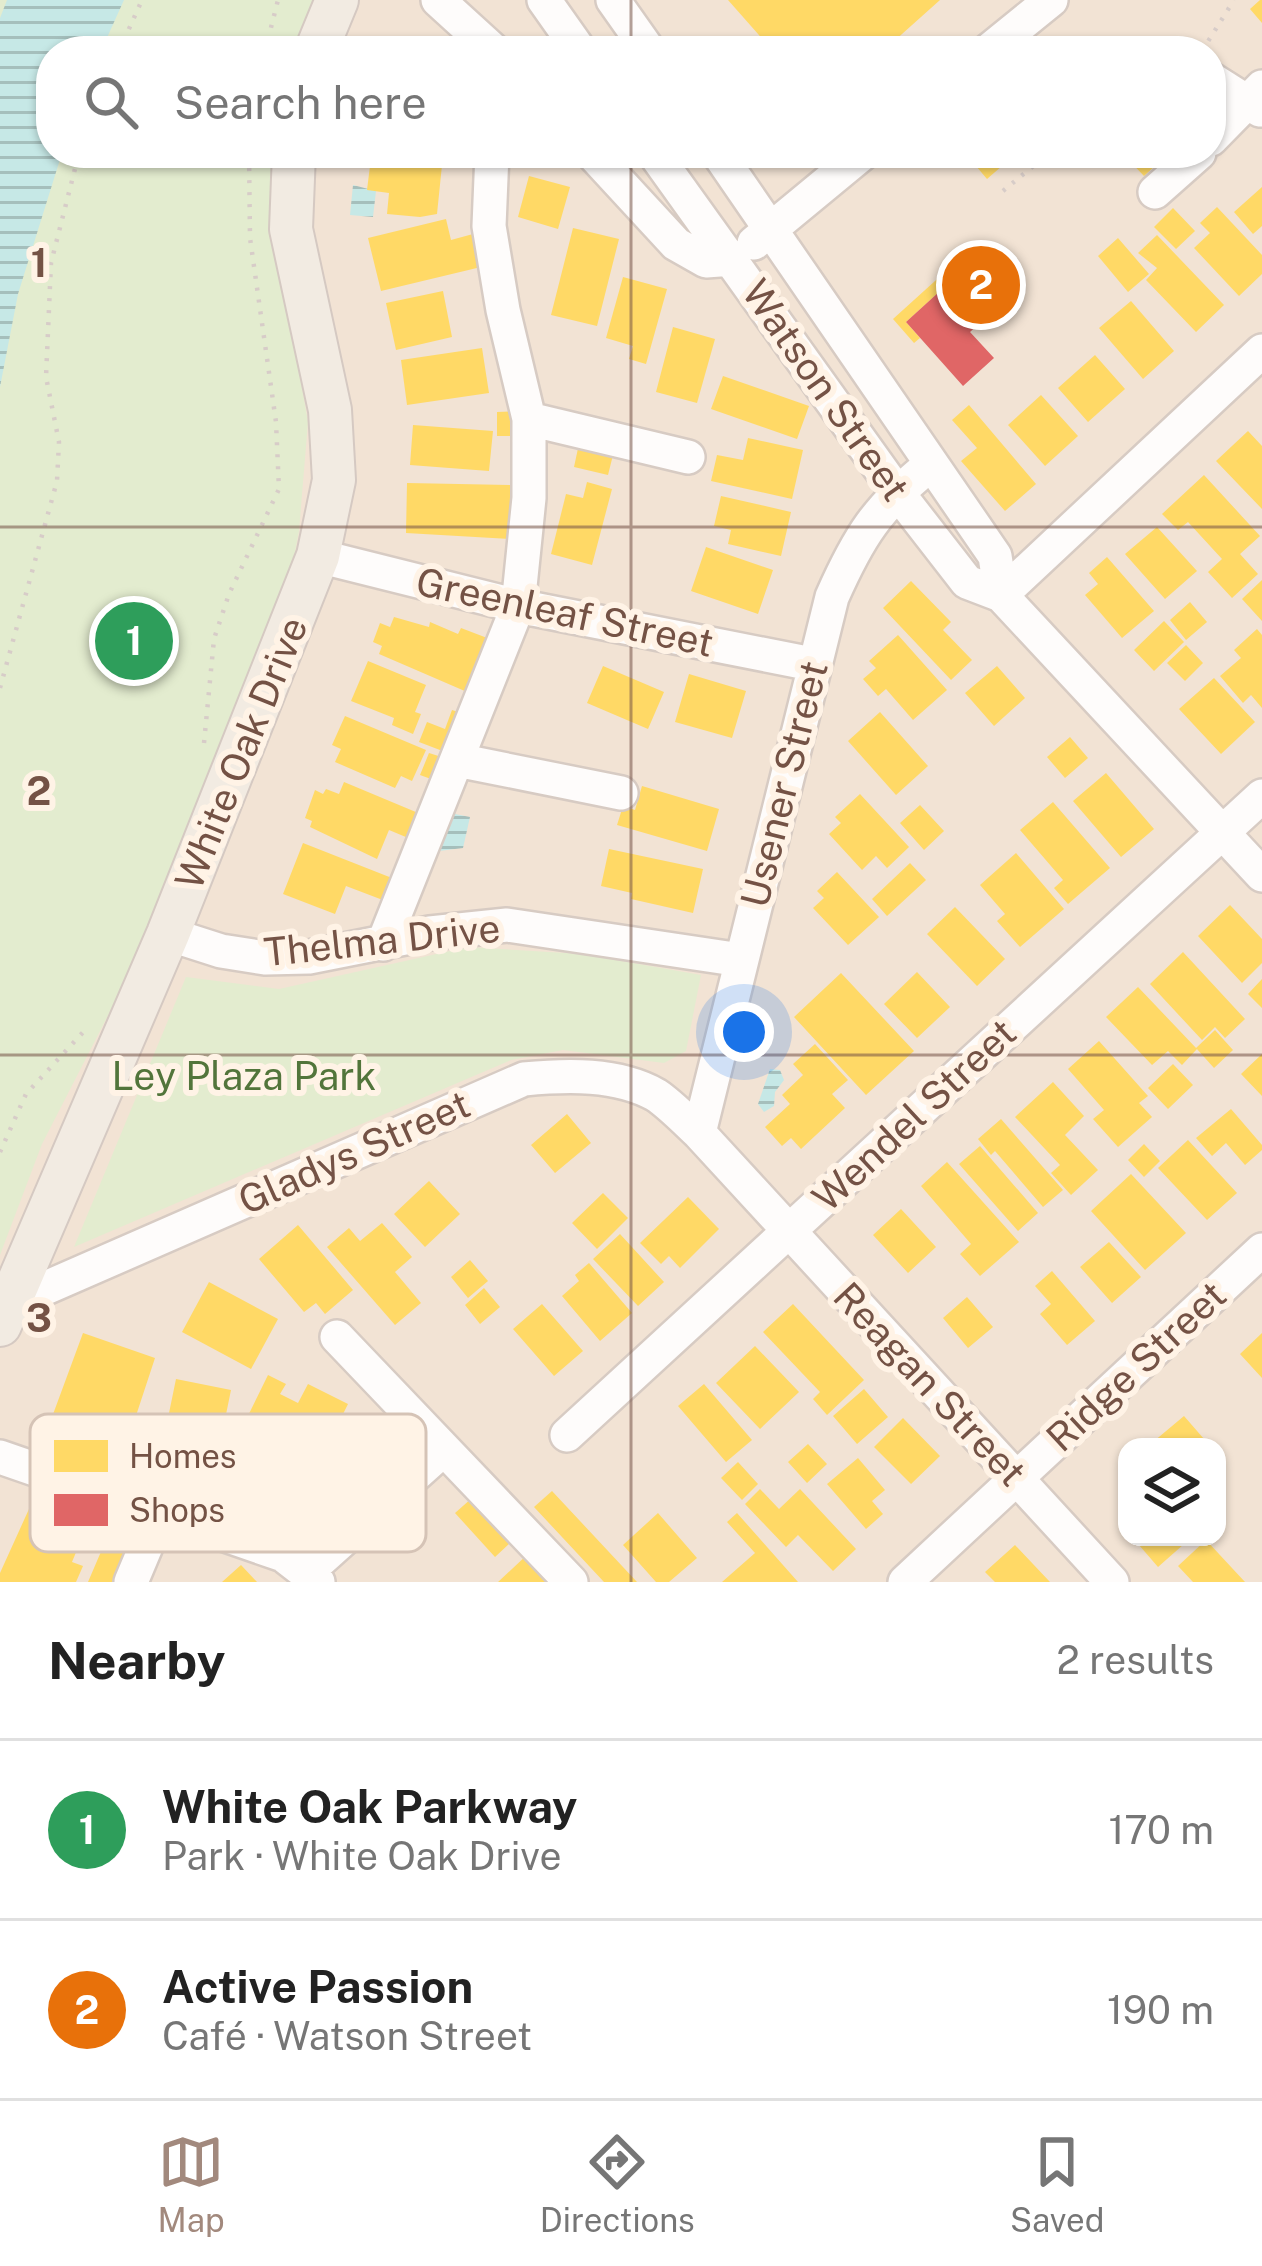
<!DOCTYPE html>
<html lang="en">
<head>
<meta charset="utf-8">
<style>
	:root { --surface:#fff; --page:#f2f2f2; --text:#222; --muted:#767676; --line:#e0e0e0; --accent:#a2897d }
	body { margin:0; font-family:"Public Sans",sans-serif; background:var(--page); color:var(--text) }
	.controls { position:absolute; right:36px; bottom:36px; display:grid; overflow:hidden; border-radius:24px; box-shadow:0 3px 9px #0004 }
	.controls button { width:108px; height:108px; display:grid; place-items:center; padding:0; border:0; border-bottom:3px solid var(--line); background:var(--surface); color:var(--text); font:60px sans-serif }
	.you { position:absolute; left:744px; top:1032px; width:42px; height:42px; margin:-30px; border:9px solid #fff; border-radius:50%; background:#1a73e8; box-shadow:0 0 0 18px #1a73e833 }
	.badge { display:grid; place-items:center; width:78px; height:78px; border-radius:50%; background:var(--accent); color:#fff; font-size:39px; font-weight:700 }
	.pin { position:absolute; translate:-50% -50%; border:6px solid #fff; box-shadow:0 3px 12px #0006 }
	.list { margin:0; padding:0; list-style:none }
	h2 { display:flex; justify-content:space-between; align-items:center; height:156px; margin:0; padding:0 48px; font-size:51px }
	h2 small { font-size:39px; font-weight:400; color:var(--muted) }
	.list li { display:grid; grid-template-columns:78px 1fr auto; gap:36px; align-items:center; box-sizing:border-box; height:180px; padding:0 48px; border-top:3px solid var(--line) }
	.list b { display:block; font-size:45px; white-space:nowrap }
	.list p { margin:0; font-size:39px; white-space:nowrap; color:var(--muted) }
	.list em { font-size:39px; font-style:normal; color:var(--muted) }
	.icon { flex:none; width:66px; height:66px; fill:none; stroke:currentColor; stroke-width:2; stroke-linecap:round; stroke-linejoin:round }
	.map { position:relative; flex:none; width:1262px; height:1582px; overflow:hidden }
	.search { position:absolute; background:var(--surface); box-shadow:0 3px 9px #0004; left:36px; right:36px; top:36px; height:132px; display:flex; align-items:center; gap:30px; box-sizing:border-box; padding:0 42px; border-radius:48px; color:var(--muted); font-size:45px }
	.sheet { height:516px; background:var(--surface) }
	nav { display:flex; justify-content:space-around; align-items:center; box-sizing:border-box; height:168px; border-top:3px solid var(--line); background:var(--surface); font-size:33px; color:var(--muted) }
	nav a { display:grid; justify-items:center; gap:6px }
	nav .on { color:var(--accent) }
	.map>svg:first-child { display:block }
	.residential { fill:#f2e3d4; fill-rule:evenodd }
	.green { fill:#e3eccf }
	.water { fill:url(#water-rules) }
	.homes { fill:#ffd966 }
	.shops { fill:#e06666 }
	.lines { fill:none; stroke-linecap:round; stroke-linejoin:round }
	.minor-casing { stroke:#d7cbc3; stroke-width:38 }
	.major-casing { stroke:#d5c9c2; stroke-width:46 }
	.path { stroke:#d7ccc8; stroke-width:4.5; stroke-dasharray:3 9; stroke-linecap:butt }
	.minor { stroke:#fefcfb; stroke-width:33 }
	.major { stroke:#f2ebe2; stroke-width:42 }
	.grid { fill:none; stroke:#745245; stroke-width:3; stroke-opacity:0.55 }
	.labels { text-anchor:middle; stroke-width:12; stroke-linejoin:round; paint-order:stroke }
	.street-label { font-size:39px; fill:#745245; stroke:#fff3e6 }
	.park-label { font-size:39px; fill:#52753b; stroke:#fff3e6 }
	.key { fill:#fff3e6; stroke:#d5c3b6; stroke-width:3 }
	.key-label { font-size:33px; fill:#745245 }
	.grid-label { font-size:39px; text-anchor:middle; font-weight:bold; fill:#745245; stroke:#fff3e6; stroke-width:12; stroke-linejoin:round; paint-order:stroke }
</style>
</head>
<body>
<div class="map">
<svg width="1262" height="1582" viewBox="0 0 1262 1582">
	<defs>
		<pattern id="water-rules" width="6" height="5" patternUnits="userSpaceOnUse" patternTransform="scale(3)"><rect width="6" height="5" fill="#c6e8e6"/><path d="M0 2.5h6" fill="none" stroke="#a5bfbc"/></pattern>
	</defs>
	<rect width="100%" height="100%" fill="#f6eee5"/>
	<path class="residential" d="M0 0H1262V1582H0ZM51 51H1211V153H51ZM1127 1447H1217V1537H1127Z"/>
	<path class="green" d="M0 0H320L299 51H51V153H279L274 227 308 422 299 531 288 589 119 994 42 1144 0 1255Z
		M468 947 582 954 701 975 686 1051 664 1063 563 1050 511 1060 74 1247 186 977 279 989Z"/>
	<path class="water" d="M7 0H124L101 51H51V153H62L18 294 0 387V18Z
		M353 185 376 191 373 217 350 215Z
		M455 814 470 817 463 848 439 851Z
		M770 1069 780 1070 784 1080 775 1092 774 1106 764 1112 758 1104Z"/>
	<path class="homes" d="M728 0H940L883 51H773Z
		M1260 0H1262V23L1250 9Z
		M1092 36 1105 51H1074Z
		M965 153H1017L987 179Z
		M1122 153H1169L1144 176Z
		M371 158 442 165 437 214 420 217 387 214 389 193 367 190Z
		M529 176 570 187 558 229 518 217Z
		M1262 187V226L1253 234 1234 212Z
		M1217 207 1262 255V274L1239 296 1194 248 1210 233 1200 223Z
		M1173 208 1195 231 1176 249 1154 227Z
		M446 219 451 240 473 234 481 267 381 291 368 238Z
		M573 228 619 239 597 326 551 315Z
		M1157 235 1224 305 1196 332 1146 280 1157 268 1138 253Z
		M1118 238 1149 274 1128 292 1098 256Z
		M977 243 984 251 906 322 920 338 914 343 893 319Z
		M623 277 667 289 646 364 629 359 633 346 606 338Z
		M443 291 452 337 396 350 386 303Z
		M1131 301 1174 351 1143 379 1099 328Z
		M673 327 715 339 697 403 656 392Z
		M482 348 489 393 407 405 401 360Z
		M1095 355 1125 389 1088 422 1058 388Z
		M723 376 809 406 797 439 711 409Z
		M1041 395 1078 436 1045 466 1008 425Z
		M969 405 1036 484 1005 511 961 461 977 448 952 420Z
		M522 411V436H497V412Z
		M413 425 493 431 489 471 410 465Z
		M1248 431 1262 446V509L1216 461Z
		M748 438 803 450 792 499 711 481 717 455 743 460Z
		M580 439 615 447 608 475 574 467Z
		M1204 475 1260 536 1240 554 1258 574 1232 598 1208 572 1222 559 1188 522 1178 530 1162 514Z
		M587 482 612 489 592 565 551 554 566 494 583 498Z
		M407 483 511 485 510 539 406 533Z
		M721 496 791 512 781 556 728 544 731 530 714 526Z
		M1157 527 1197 571 1165 599 1125 554Z
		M706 547 773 570 758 614 691 591Z
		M1107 557 1154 611 1122 638 1085 595 1098 584 1089 573Z
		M1262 580V621L1242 599Z
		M911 581 951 622 943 630 972 660 951 680 883 608Z
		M1190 602 1207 622 1186 640 1170 620Z
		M394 617 429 627 430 622 458 634 461 628 495 641 474 695 379 654 382 646 373 642 380 623 390 627Z
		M1164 621 1184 642 1154 671 1134 650Z
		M1257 629 1262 635V708L1251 695 1243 703 1220 676 1241 658 1234 650Z
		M898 635 947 690 913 720 886 689 878 696 863 679 876 668 869 661Z
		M1186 645 1203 663 1185 681 1167 663Z
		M368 661 426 685 415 712 421 714 413 734 392 725 394 718 351 701Z
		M603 666 664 692 648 729 587 703Z
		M997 666 1025 698 994 726 965 693Z
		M689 674 746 691 732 738 675 722Z
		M1214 678 1255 722 1221 754 1179 709Z
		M452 710 468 715 453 755 419 742 427 722 445 729Z
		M880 712 928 766 896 795 848 741Z
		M345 716 426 750 412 781 401 776 395 788 335 762 341 749 332 745Z
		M1070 737 1088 758 1065 778 1047 757Z
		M429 753 451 760 442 783 420 775Z
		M1106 773 1154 829 1121 857 1073 801Z
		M344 782 423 815 413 840 389 830 377 859 310 827 312 821 305 818 315 790 323 794 326 789 339 794Z
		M642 786 719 809 707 851 617 825 623 806 635 810Z
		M860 794 909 847 887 868 876 856 862 870 829 834 841 823 835 817Z
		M1053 802 1110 868 1068 904 1054 888 1063 880 1020 830Z
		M920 805 944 831 924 850 900 823Z
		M303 843 397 880 388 902 346 886 335 914 283 894Z
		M609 849 703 869 693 913 631 899 632 893 601 886Z
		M1016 853 1064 909 1020 947 997 921 1005 914 980 885Z
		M910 863 926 880 887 916 872 899Z
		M837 872 879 917 848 945 813 908 824 898 817 891Z
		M1230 905 1262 939V963L1242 983 1198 936Z
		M955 907 1005 959 977 986 927 934Z
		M1183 952 1245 1019 1225 1038 1215 1027 1202 1040 1150 984Z
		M917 972 950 1007 917 1038 884 1004Z
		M841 973 914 1051 866 1095 794 1017Z
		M1262 979V1008L1248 994Z
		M1138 987 1197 1049 1182 1065 1168 1051 1152 1065 1106 1017Z
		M1215 1030 1233 1050 1214 1068 1196 1048Z
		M1099 1041 1148 1096 1139 1103 1152 1117 1118 1147 1093 1119 1104 1110 1068 1069Z
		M815 1044 848 1080 832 1094 845 1108 801 1149 791 1138 782 1146 765 1127 790 1104 782 1095 803 1075 793 1064Z
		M1262 1054V1096L1241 1074Z
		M1173 1064 1193 1085 1168 1109 1148 1088Z
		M1053 1082 1084 1116 1065 1135 1098 1170 1071 1195 1051 1173 1060 1165 1015 1117Z
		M1231 1109 1262 1145V1150L1245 1165 1226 1143 1212 1156 1196 1138Z
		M567 1114 591 1143 555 1173 531 1145Z
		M1001 1119 1063 1190 1043 1207 995 1151 991 1155 978 1139Z
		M1188 1140 1237 1193 1207 1220 1158 1168Z
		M1144 1144 1160 1161 1144 1177 1128 1160Z
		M980 1146 1038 1213 1018 1231 959 1164Z
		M947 1162 1019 1242 980 1276 960 1254 971 1244 921 1186Z
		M1131 1174 1186 1233 1145 1270 1091 1211Z
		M429 1181 460 1214 425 1247 394 1214Z
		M603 1193 628 1218 597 1249 572 1223Z
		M688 1197 719 1229 680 1268 669 1256 661 1264 640 1243Z
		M901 1209 936 1247 908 1273 873 1235Z
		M382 1223 412 1257 395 1272 421 1303 395 1325 327 1247 349 1228 360 1241Z
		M298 1225 353 1290 325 1314 316 1303 304 1312 259 1259Z
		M620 1234 664 1282 638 1306 593 1259Z
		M1109 1242 1141 1277 1112 1303 1080 1267Z
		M470 1260 488 1281 468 1298 451 1277Z
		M589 1263 632 1313 600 1341 562 1296 579 1281 575 1275Z
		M1052 1271 1095 1321 1067 1345 1040 1314 1051 1304 1035 1286Z
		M209 1282 278 1319 251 1369 182 1332Z
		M484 1288 500 1307 480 1324 465 1305Z
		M967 1297 993 1327 968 1348 943 1318Z
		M542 1304 583 1351 554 1376 513 1329Z
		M793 1304 864 1380 827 1415 813 1399 820 1392 763 1332Z
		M83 1333 155 1358 127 1443 52 1417Z
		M1262 1333V1378L1240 1354Z
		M755 1346 799 1392 760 1429 716 1383Z
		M268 1375 286 1384 280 1394 298 1403 308 1384 348 1404 342 1416 375 1432 352 1479 281 1443 275 1455 238 1436Z
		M176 1379 231 1390 215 1468 160 1457Z
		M704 1384 752 1440 726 1462 678 1406Z
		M864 1389 888 1417 857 1444 833 1416Z
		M1184 1416 1211 1447H1147Z
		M903 1418 940 1456 911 1484 874 1447Z
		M808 1444 827 1464 807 1483 788 1462Z
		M858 1458 885 1490 872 1501 883 1514 866 1529 827 1484Z
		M738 1462 758 1484 742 1500 721 1478Z
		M760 1489 779 1509 800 1489 856 1549 833 1571 798 1535 786 1547 745 1504Z
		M552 1491 637 1582H604L534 1507Z
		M34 1498 89 1521 72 1562 83 1566 76 1582H0V1573Z
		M472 1498 511 1542 495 1557 455 1513Z
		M658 1513 697 1558 669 1582H656L623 1545Z
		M737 1513 798 1582H722L755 1553 727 1522Z
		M1148 1537H1192L1158 1567 1139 1545Z
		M106 1540 126 1548 112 1582H88Z
		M1206 1540 1245 1582H1193L1178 1566Z
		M1015 1545 1050 1582H995L985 1572Z
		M529 1553 556 1582H498Z
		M241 1565 257 1582H222Z"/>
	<path class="shops" d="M984 251 1018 288 970 332 994 358 963 386 906 322Z"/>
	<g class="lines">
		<g class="minor-casing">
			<path id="minor" d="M438 0 494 51
				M544 0 580 51
				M613 0 649 51
				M988 51 1051 0
				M1211 79 1260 110
				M1211 139 1262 87
				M592 153 676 244 706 261 733 259
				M654 153 897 492 967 582 1001 595 1262 875
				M718 153 995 556 1001 595
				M1155 192 1199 153
				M754 243 863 153
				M529 419 688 457
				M318 556 518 606 812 664
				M1001 595 1262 351
				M457 760 621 793
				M168 934 221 951 265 958 309 957 430 933 507 925 741 960
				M383 944 518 606 529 498V419L503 310 489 226 492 153
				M699 1133 832 597C859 536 877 508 930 465
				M9 1304 524 1079C566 1075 617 1073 656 1095 671 1105 686 1121 699 1133L1112 1582
				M337 1337 571 1582
				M567 1435 1262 796
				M0 1457 283 1555 318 1582
				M308 1571 444 1449
				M131 1582 160 1513
				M905 1582 1262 1250"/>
		</g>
		<g class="major-casing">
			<path id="major" d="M316 51 337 0
				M0 1325 168 934 318 556 334 480 330 410 291 229 294 153"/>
		</g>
		<path class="path" d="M119 51 142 0
			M265 51 278 0
			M1202 51 1234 0
			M1003 191 1049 153
			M0 688 57 481 59 442 46 377 51 263 79 153
			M204 743 214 639 229 594 279 489 276 422 250 238 249 153
			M0 1152 26 1094 86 1029"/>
		<use href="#minor" class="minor"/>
		<use href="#major" class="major"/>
	</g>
	<path class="grid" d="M631 0V51M631 153V1582M0 527H1262M0 1055H1262"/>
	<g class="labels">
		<g class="street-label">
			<text transform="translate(826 390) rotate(55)" y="14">Watson Street</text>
			<text transform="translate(565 612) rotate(12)" y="14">Greenleaf Street</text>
			<text transform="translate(241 753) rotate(-68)" y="14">White Oak Drive</text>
			<text transform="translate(784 784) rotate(-76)" y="14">Usener Street</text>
			<text transform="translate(382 940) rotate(-6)" y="14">Thelma Drive</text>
			<text transform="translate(914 1115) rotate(-43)" y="14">Wendel Street</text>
			<text transform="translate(354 1152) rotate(-24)" y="14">Gladys Street</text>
			<text transform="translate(1136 1366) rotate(-43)" y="14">Ridge Street</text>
			<text transform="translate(930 1384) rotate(47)" y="14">Reagan Street</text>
		</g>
		<g class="park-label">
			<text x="244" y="1090">Ley Plaza Park</text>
		</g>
	</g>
	<rect x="30" y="1414" width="396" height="138" rx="18" class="key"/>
	<rect x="54" y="1440" width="54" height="32" fill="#ffd966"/>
	<rect x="54" y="1494" width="54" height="32" fill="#e06666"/>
	<g class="key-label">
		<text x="129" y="1468">Homes</text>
		<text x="129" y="1522">Shops</text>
	</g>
	<g class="grid-label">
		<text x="39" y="277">1</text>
		<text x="39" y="805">2</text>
		<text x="39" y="1332">3</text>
	</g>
</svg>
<div class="controls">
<button><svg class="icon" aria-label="layers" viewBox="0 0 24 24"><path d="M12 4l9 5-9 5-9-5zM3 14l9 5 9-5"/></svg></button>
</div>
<div class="you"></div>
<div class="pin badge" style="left:134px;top:641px;background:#2e9e5b">1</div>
<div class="pin badge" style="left:981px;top:285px;background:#e8710a">2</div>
<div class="search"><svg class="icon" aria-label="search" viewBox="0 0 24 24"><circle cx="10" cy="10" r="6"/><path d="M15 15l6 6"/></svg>Search here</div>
</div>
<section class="sheet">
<h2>Nearby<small>2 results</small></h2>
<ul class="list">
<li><span class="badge" style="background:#2e9e5b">1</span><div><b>White Oak Parkway</b><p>Park · White Oak Drive</p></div><em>170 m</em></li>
<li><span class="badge" style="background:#e8710a">2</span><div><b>Active Passion</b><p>Café · Watson Street</p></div><em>190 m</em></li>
</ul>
</section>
<nav>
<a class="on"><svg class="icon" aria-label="map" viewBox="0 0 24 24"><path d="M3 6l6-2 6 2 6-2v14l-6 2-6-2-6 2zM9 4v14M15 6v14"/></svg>Map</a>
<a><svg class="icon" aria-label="directions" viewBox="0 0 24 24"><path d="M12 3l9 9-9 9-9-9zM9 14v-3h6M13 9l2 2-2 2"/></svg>Directions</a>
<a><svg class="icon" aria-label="saved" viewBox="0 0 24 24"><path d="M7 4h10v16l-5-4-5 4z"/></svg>Saved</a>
</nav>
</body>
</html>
